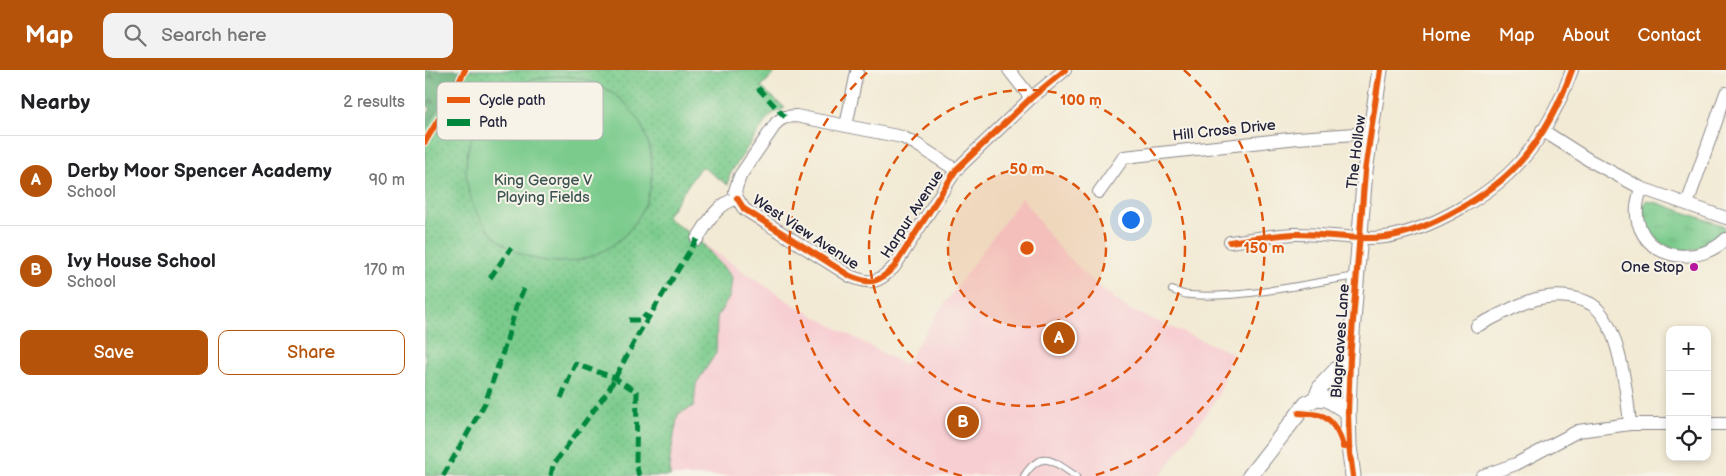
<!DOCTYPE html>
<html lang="en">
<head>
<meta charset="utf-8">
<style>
	:root { --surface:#fff; --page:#f2f2f2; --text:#202124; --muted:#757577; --line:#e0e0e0; --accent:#b45309 }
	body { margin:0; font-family:"Balsamiq Sans",sans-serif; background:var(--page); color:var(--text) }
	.controls { position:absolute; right:15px; bottom:15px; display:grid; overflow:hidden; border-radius:10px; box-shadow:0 2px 8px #0003 }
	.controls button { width:45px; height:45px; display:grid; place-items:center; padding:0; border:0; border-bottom:1px solid var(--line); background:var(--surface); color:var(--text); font:25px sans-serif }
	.you { position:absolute; left:705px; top:149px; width:18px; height:18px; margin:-12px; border:4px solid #fff; border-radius:50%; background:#1a73e8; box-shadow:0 0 0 8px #1a73e833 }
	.badge { display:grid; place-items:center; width:32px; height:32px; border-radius:50%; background:var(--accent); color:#fff; font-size:16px; font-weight:700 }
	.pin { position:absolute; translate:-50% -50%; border:2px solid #fff; box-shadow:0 1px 5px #0006 }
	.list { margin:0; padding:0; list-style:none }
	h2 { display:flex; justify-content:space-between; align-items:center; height:65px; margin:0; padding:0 20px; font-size:21px }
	h2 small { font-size:16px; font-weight:400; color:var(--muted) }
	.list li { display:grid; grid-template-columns:32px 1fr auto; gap:15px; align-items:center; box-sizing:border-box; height:90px; padding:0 20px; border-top:1px solid var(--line) }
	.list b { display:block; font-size:19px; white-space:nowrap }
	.list p { margin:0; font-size:16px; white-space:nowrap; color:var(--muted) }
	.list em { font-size:16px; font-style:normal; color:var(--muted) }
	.actions { display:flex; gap:10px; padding:15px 20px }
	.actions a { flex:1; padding:11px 0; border:1px solid var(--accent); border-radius:10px; text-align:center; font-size:18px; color:var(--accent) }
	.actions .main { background:var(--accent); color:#fff }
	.icon { flex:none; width:28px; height:28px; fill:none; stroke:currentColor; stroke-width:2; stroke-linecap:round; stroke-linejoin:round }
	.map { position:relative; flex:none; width:1301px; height:406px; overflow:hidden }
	header { display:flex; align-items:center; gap:30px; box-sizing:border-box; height:70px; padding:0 25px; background:var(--accent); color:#fff }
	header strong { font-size:24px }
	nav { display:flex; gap:28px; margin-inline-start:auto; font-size:18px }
	.search { width:350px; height:45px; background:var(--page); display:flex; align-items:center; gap:12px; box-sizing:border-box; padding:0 18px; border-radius:10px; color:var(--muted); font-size:19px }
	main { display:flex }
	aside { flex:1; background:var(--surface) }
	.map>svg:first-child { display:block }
	.built { fill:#f7cfd3 }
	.grass { fill:url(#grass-tufts); stroke:#4e7664 }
	.forest { fill:url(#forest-firs); stroke:#42685a }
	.park { fill:url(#park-dots); stroke:#4e7664 }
	.pitch { fill:#7acb8c; stroke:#4e7664 }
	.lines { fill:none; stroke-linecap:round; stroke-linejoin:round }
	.service-casing { stroke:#8a8688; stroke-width:8 }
	.minor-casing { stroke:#8a8688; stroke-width:14 }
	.tertiary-casing { stroke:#8a8688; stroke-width:17 }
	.service { stroke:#fff; stroke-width:6 }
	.minor { stroke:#fff; stroke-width:12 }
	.tertiary { stroke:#fff; stroke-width:15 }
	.quiet { stroke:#00873e; stroke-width:5; stroke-dasharray:10 5; stroke-linecap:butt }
	.cycleway-casing { stroke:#f7f3e8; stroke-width:9 }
	.cycleway { stroke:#e8590c; stroke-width:6 }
	.ring { fill:none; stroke:#de560e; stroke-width:2.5; stroke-dasharray:9 6 }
	.poi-dot { fill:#b5179e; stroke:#f7f3e8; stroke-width:2 }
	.labels { text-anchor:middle; stroke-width:4; stroke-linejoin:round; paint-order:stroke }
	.street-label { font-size:15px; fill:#22223b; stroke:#f7f3e8 }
	.park-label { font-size:15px; fill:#3c5553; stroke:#f7f3e8 }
	.poi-label { font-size:15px; fill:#22223b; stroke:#f7f3e8; text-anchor:end }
	.key { fill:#f7f3e8; stroke:#b7b4b4; stroke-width:1 }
	.key-label { font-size:14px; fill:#22223b }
	.centre { fill:#de560e; stroke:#f7f3e8; stroke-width:2.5 }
	.ring-label { font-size:15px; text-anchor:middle; font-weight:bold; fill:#de560e; stroke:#f7f3e8; stroke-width:4; stroke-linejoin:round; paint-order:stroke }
</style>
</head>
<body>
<header>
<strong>Map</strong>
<div class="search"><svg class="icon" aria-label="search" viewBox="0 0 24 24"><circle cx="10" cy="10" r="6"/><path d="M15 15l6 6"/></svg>Search here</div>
<nav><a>Home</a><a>Map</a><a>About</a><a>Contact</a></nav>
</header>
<main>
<aside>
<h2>Nearby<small>2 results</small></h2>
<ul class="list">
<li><span class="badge">A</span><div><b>Derby Moor Spencer Academy</b><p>School</p></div><em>90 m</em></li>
<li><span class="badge">B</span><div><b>Ivy House School</b><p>School</p></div><em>170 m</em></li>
</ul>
<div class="actions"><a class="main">Save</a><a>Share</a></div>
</aside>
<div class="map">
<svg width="1301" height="406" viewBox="0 0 1301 406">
	<defs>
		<pattern id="grass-tufts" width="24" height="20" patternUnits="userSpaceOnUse" patternTransform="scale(1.25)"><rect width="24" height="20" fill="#7acb8c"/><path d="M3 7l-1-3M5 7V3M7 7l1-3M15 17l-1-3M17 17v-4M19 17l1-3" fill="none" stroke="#69ae7a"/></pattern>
		<pattern id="forest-firs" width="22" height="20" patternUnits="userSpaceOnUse" patternTransform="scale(1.25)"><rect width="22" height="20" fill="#63af78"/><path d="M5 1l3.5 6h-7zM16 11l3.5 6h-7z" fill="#518e64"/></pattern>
		<pattern id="park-dots" width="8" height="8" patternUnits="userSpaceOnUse" patternTransform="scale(1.25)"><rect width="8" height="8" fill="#7acb8c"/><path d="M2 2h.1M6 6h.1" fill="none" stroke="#69ae7a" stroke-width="1.8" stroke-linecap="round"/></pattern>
	</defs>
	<rect width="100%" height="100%" fill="#f7f3e8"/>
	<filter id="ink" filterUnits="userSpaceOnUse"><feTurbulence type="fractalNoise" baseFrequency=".02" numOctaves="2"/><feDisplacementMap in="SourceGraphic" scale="10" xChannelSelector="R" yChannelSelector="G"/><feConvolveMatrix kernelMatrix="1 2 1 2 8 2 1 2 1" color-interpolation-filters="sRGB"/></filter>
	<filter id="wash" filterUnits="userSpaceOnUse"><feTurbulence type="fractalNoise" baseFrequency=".0096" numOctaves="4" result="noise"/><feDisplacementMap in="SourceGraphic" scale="20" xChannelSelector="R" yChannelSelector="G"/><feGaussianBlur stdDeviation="1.12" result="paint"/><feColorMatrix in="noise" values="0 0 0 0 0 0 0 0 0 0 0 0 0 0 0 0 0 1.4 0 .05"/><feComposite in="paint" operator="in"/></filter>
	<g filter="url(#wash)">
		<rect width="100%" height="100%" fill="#f2ead4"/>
		<path class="built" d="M597 127 630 173 665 209 703 239 807 283 793 327 735 406H33L241 147 307 194 371 236 480 295 512 244Z"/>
		<path class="grass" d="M1221 131 1233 133 1299 156V163C1280 188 1237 186 1222 157 1218 150 1218 142 1218 134Z"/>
		<path class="forest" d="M0 0H36L0 64V49L6 38 0 35Z"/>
		<path class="park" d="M36 0H352L336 17 360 38 347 44 342 49 308 99 304 107 303 115 276 96 241 147 275 171 307 207 305 226 292 247 291 283 271 314 269 336 253 344 245 388V406H0V61Z"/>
		<path class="pitch" d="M41 99a93 93 0 1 1 186 0a93 93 0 1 1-186 0Z"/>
	</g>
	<g filter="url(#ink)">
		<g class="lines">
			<g class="service-casing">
				<path id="service" d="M747 220C753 222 759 225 765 225 819 229 878 214 931 206
					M599 406C617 378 629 392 651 406"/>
			</g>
			<g class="minor-casing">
				<path id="minor" d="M584 0 606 28
					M421 56 432 2
					M1117 60 1164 90 1216 118 1301 148
					M1216 118C1213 129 1210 140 1213 152 1224 192 1275 195 1301 169
					M674 122 699 87 873 68 945 63
					M312 128 319 139 425 206C446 215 453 213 469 197L531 100 606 28 640 0
					M1262 134 1301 23
					M272 169C285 150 290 136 312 128L310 121 315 106 352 52 360 47 371 46 477 67 491 74 531 100
					M805 172C826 169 848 165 869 164 899 163 930 171 960 167 1004 161 1066 125 1095 92 1118 67 1136 31 1147 0
					M1052 256C1071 247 1101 229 1122 227 1136 225 1153 227 1166 234 1194 250 1202 324 1205 354
					M1282 354H1301
					M1057 406 1091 394 1153 361 1205 354H1245"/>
			</g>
			<g class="tertiary-casing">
				<path id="tertiary" d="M891 328 902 329 923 342
					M825 406 881 334 891 328 896 316 912 299 925 288
					M928 406 924 376 923 342 925 288 940 101 955 0"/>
			</g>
			<use href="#service" class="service"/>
			<use href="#minor" class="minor"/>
			<use href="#tertiary" class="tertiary"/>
			<path class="quiet" d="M333 18 360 47
				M65 208 86 178
				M204 250H216L222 244
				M136 328 150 294 190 308 212 322 211 393 214 406
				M18 406 60 333 80 276 93 231 101 215
				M126 406 128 395 183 321 214 263 272 169"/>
			<g class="cycleway-casing">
				<path id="cycleway" d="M0 72 25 30 40 0
					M312 128 319 139 425 206C446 215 453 213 469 197L531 100 606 28 640 0
					M805 172C826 169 848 165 869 164 899 163 930 171 960 167 1004 161 1066 125 1095 92 1118 67 1136 31 1147 0
					M874 343C894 345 901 342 912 361 915 367 917 371 918 377L924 376
					M928 406 924 376 923 342 925 288 940 101 955 0"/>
			</g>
			<use href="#cycleway" class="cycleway"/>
		</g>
	</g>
	<circle cx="602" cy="178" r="79" fill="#de560e" fill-opacity=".12"/>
	<g class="ring">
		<circle cx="602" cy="178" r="79"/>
		<circle cx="602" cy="178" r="158"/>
		<path d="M537 406A237 237 0 0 1 445 0M759 0A237 237 0 0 1 667 406"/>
	</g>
	<circle class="poi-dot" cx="1269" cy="197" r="5"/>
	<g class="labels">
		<g class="street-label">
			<text transform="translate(799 60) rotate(-6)" y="5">Hill Cross Drive</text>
			<text transform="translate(931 82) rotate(-83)" y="5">The Hollow</text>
			<text transform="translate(487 144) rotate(-57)" y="5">Harpur Avenue</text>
			<text transform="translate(381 162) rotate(33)" y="5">West View Avenue</text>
			<text transform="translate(915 271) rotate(-86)" y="5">Blagreaves Lane</text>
		</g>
		<g class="park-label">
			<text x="118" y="115">King George V<tspan x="118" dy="17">Playing Fields</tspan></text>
		</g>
		<g class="poi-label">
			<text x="1259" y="202">One Stop</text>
		</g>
	</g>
	<rect x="12" y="12" width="166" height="58" rx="8" class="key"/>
	<rect x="22" y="27" width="23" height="6" fill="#e8590c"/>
	<rect x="22" y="49" width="23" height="7" fill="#00873e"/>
	<g class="key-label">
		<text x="54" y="35">Cycle path</text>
		<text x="54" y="57">Path</text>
	</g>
	<circle cx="602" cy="178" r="8" class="centre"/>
	<g class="ring-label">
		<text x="656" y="35">100 m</text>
		<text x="602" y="104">50 m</text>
		<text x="839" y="183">150 m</text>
	</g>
</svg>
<div class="controls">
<button>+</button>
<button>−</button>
<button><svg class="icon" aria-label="locate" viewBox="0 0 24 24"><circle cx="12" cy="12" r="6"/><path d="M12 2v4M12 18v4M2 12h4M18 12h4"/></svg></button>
</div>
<div class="you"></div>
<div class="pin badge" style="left:634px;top:268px">A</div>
<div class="pin badge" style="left:538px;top:352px">B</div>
</div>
</main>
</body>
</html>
